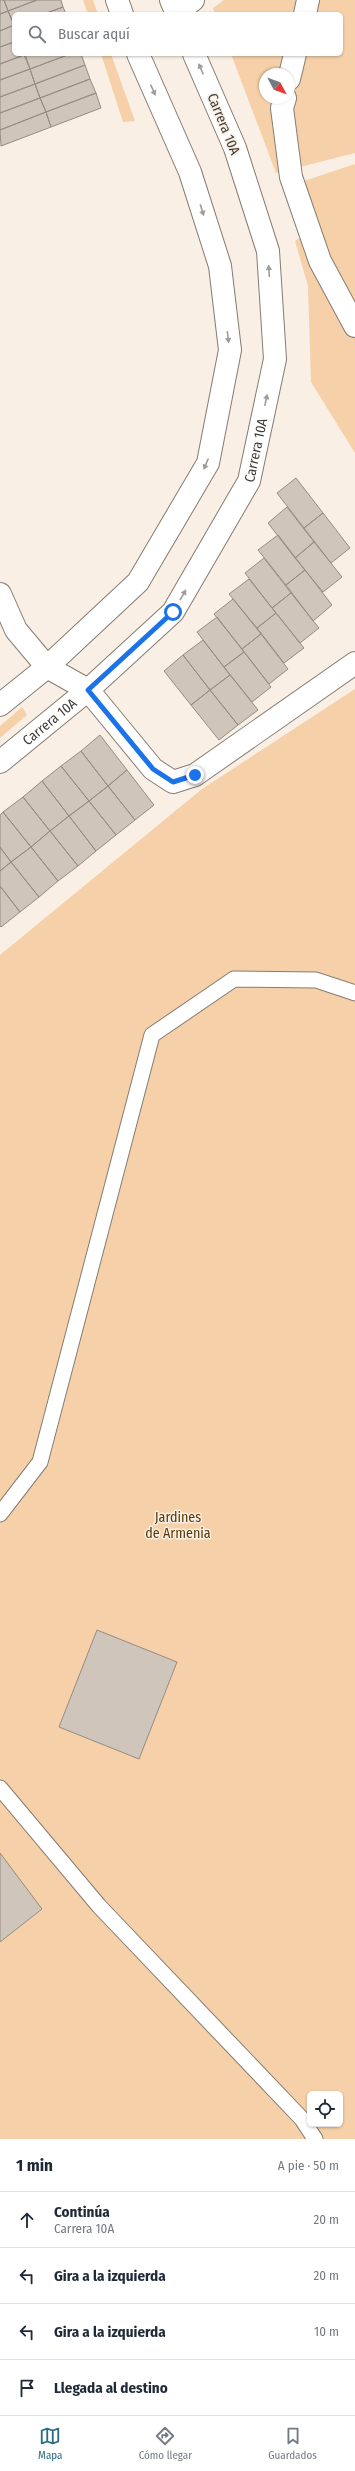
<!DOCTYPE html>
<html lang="es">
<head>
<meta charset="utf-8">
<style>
	:root { --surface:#fff; --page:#f6f6f7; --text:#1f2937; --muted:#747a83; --line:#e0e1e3; --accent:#2b6d80 }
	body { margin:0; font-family:"Fira Sans Condensed",sans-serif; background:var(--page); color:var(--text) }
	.controls { position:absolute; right:12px; bottom:12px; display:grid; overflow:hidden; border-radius:6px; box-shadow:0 1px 3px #0004 }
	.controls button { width:36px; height:36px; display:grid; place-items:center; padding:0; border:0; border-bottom:1px solid var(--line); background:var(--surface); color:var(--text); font:20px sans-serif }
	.compass { position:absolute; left:259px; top:68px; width:36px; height:36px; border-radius:50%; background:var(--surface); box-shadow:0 1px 3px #0004; rotate:131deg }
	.stop { position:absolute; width:12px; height:12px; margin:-9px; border:3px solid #1a73e8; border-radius:50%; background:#fff }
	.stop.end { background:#1a73e8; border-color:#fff; box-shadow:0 1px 4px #0008 }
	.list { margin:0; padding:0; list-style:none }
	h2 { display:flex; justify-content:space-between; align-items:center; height:52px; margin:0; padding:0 16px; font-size:17px }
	h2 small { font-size:13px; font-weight:400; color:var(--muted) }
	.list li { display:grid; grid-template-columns:26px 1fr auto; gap:12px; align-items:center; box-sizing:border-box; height:56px; padding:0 16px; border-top:1px solid var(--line) }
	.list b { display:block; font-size:15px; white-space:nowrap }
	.list p { margin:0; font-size:13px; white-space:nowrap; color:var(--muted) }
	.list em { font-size:13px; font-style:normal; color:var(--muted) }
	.icon { flex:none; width:22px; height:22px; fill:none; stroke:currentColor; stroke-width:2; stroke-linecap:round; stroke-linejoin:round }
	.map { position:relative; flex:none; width:355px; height:2139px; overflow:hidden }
	.search { position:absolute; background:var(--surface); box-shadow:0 1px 3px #0004; left:12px; right:12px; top:12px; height:44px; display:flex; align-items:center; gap:10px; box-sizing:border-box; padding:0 14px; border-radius:6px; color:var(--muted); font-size:15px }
	.sheet { height:276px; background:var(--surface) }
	nav { display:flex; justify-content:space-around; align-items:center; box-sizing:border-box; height:56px; border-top:1px solid var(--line); background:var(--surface); font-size:11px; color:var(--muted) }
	nav a { display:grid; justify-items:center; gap:2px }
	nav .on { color:var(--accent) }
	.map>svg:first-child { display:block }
	.green { fill:#f5d0a8; fill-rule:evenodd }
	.building { fill:#cfc5ba; stroke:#958c82 }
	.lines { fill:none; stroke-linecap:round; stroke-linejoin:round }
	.service-casing { stroke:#857c72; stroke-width:17 }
	.minor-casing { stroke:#857c72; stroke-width:24 }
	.tertiary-casing { stroke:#857c72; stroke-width:24 }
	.service { stroke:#fff; stroke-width:15 }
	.minor { stroke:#fff; stroke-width:22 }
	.tertiary { stroke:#fff; stroke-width:22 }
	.oneway { fill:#9e9c9a }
	.route { stroke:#1a73e8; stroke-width:5 }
	.labels { text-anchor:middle; stroke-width:3; stroke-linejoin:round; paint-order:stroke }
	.street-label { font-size:14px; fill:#3e3a36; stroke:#f9efe4 }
	.park-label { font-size:14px; fill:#5b3804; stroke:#f9efe4 }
</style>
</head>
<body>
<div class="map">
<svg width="355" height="2139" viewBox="0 0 355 2139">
	<rect width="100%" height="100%" fill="#f9efe4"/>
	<path class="green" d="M83 0H93L98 14H88Z
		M224 0H355V153L276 173 231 54H341V14H215L213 8ZM265 74H289V98H265Z
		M101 54H111L135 121 123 122Z
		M355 164V453L311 382 308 286 295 241 307 233 298 183Z
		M355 689V2139H0V955L202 789ZM310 2094H340V2124H310Z
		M22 707 27 715 0 738V726Z"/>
	<path class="building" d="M0 0H4L8 11 0 14Z
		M4 0H37L8 11Z
		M37 0H61L63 7 44 14H14V25L8 11Z
		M63 7 66 14H44Z
		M8 11 14 25 0 31V14Z
		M14 25V42L0 47V31Z
		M14 42V54L24 55 0 64V47Z
		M25 54H70L30 69Z
		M70 54H81L85 65 35 84 30 69Z
		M24 55 30 69 0 80V64Z
		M85 65 90 79 40 98 35 84Z
		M30 69 35 84 0 97V80Z
		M90 79 96 93 46 112 40 98Z
		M35 84 40 98 0 113V97Z
		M96 93 101 108 51 127 46 112Z
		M40 98 46 112 0 130V113Z
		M46 112 51 127 1 146 0 130Z
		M296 478 323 513 304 528 277 493Z
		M287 507 314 542 295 558 268 523Z
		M323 513 350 548 331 563 304 528Z
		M278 535 305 570 286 585 258 550Z
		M314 542 342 577 323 592 295 558Z
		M264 558 291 593 272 608 245 573Z
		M305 570 332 605 313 621 286 585Z
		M249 579 276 613 257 628 229 594Z
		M291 593 319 628 300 643 272 608Z
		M233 599 261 634 242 649 214 614Z
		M276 613 304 648 284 663 257 628Z
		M217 617 244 652 224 667 197 632Z
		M261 634 288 669 269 684 242 649Z
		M203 640 230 675 210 690 183 655Z
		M244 652 271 687 252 702 224 667Z
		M183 655 210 690 191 705 164 671Z
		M230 675 258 710 238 725 210 690Z
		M210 690 238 725 219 740 191 705Z
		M100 735 127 770 108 786 81 751Z
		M81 751 108 786 89 801 61 766Z
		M61 766 89 801 69 816 42 781Z
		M127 770 154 805 135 820 108 786Z
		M42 781 69 816 50 831 23 797Z
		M108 786 135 820 116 835 89 801Z
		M23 797 50 831 31 847 3 812Z
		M89 801 116 835 96 851 69 816Z
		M3 812 31 847 11 862 0 847V815Z
		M69 816 96 851 78 866 50 831Z
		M50 831 78 866 58 881 31 847Z
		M0 847 11 862 0 871Z
		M31 847 58 881 39 897 11 862Z
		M11 862 39 897 20 912 0 886V871Z
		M0 886 20 912 1 927 0 926Z
		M97 1630 177 1662 139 1759 59 1727Z
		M0 1853 42 1909 0 1942Z"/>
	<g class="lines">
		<g class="service-casing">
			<path id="service" d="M0 1514 40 1462 152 1035 234 979 316 980 355 993
				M0 1788 99 1906 302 2119 315 2139"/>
		</g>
		<g class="minor-casing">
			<path id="minor" d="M177 13 193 0
				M305 14 308 0
				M289 79 295 54
				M285 98 282 108 291 177 320 261 355 326
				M0 594 16 630 47 667 88 690 153 769 173 782 195 775 355 663"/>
		</g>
		<g class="tertiary-casing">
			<g id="tertiary">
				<path d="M117 0 122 14"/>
				<path d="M171 0 177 14"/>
				<path d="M0 705 47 667 138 582 208 463 230 350 220 266 190 172 138 54"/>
				<path id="s1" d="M0 762 88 690 173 612 249 481 275 359 268 251 235 148 194 54"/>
			</g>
		</g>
		<use href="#service" class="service"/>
		<use href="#minor" class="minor"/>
		<use href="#tertiary" class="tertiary"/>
	</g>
	<defs><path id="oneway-solid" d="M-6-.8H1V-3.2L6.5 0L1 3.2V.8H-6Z"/></defs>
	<g class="oneway">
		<use href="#oneway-solid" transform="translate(201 69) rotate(-113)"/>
		<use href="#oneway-solid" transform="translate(153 90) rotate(66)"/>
		<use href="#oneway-solid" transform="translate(202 210) rotate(73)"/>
		<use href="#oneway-solid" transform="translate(269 271) rotate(-94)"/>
		<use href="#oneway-solid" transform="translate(228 337) rotate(83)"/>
		<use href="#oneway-solid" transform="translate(266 400) rotate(-78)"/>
		<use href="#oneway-solid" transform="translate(206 464) rotate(113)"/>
		<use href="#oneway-solid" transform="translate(183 595) rotate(-60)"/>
	</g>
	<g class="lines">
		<path class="route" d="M173 612 88 690 153 769 173 782 195 775"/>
	</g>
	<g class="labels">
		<g class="street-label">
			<text transform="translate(224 124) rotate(68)" y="5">Carrera 10A</text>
			<text dy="5" stroke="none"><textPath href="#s1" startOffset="412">Carrera 10A</textPath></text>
			<text dy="5" stroke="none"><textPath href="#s1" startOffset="64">Carrera 10A</textPath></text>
		</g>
		<g class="park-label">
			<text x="178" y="1522">Jardines<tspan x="178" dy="16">de Armenia</tspan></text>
		</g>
	</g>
</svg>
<div class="controls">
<button><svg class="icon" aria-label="locate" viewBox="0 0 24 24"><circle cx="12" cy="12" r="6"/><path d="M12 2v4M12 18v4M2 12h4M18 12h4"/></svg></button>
</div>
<svg class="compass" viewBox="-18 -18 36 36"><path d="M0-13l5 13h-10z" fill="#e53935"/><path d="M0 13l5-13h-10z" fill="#747a83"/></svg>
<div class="stop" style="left:173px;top:612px"></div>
<div class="stop end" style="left:195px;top:775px"></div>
<div class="search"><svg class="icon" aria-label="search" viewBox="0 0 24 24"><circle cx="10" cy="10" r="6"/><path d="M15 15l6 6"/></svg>Buscar aquí</div>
</div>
<section class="sheet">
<h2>1 min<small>A pie · 50 m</small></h2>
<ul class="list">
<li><svg class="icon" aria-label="ahead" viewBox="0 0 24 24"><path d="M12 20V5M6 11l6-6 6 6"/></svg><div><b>Continúa</b><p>Carrera 10A</p></div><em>20 m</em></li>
<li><svg class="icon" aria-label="left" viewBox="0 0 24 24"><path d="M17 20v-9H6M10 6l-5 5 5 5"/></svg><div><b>Gira a la izquierda</b></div><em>20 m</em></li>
<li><svg class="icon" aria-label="left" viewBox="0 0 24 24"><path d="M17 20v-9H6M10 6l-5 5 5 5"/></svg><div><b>Gira a la izquierda</b></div><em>10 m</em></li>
<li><svg class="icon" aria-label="arrive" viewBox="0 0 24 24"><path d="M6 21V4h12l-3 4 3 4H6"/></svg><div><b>Llegada al destino</b></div></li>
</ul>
</section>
<nav>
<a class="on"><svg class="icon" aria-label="map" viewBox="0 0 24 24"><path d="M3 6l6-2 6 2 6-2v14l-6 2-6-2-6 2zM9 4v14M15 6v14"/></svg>Mapa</a>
<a><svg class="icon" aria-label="directions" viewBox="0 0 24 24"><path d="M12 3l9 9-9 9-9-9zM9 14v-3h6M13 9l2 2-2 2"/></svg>Cómo llegar</a>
<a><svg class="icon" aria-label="saved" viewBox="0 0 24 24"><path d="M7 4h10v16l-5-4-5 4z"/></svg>Guardados</a>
</nav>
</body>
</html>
